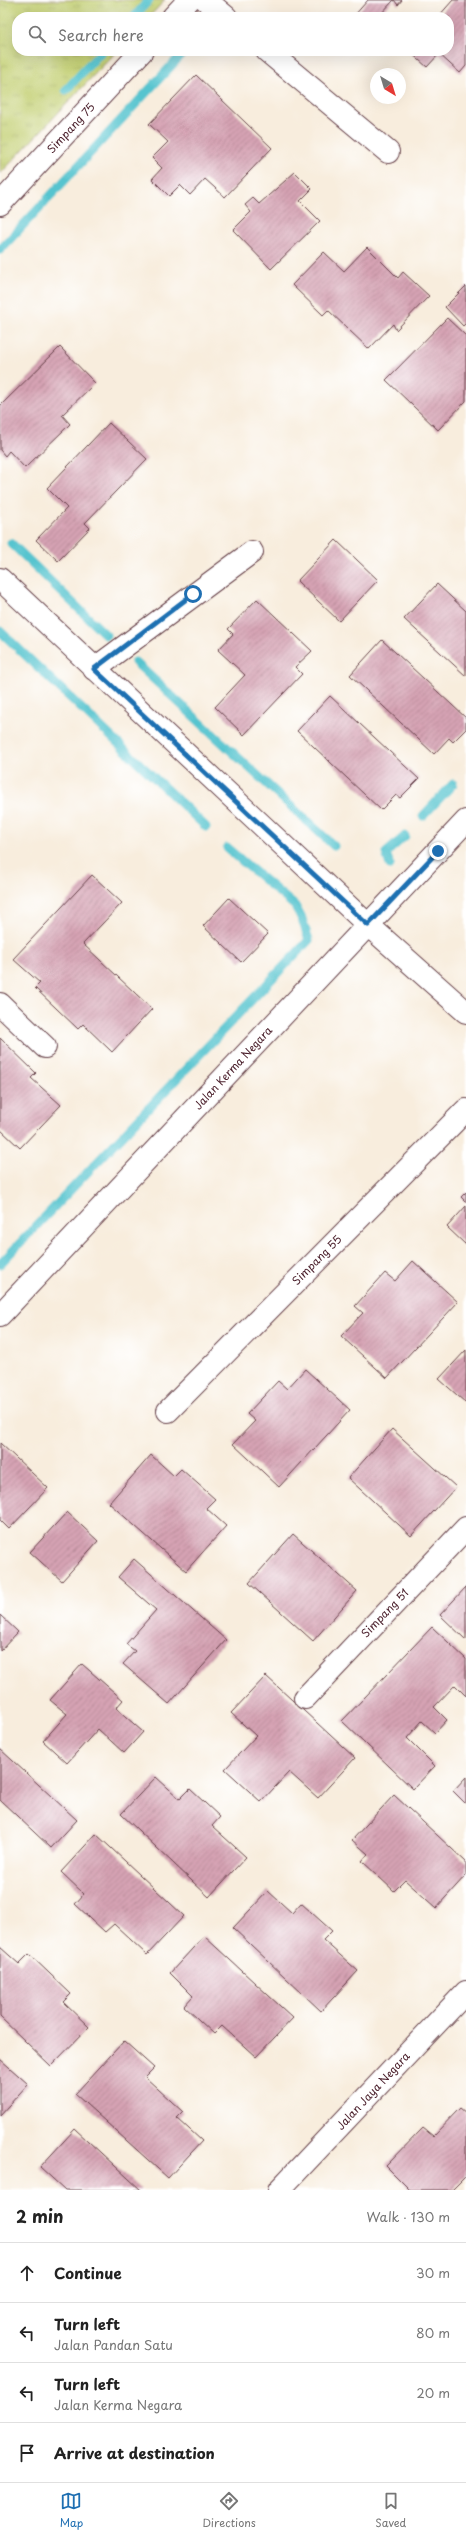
<!DOCTYPE html>
<html lang="en">
<head>
<meta charset="utf-8">
<style>
	:root { --surface:#fff; --page:#f6f6f6; --text:#222; --muted:#767676; --line:#e0e0e0; --accent:#1f6fb2 }
	body { margin:0; font-family:"Playpen Sans",sans-serif; background:var(--page); color:var(--text) }
	.compass { position:absolute; left:370px; top:68px; width:36px; height:36px; border-radius:50%; background:var(--surface); box-shadow:0 4px 16px #0002; rotate:142deg }
	.stop { position:absolute; width:12px; height:12px; margin:-9px; border:3px solid #1f6fb2; border-radius:50%; background:#fff }
	.stop.end { background:#1f6fb2; border-color:#fff; box-shadow:0 1px 4px #0008 }
	.list { margin:0; padding:0; list-style:none }
	h2 { display:flex; justify-content:space-between; align-items:center; height:52px; margin:0; padding:0 16px; font-size:17px }
	h2 small { font-size:13px; font-weight:400; color:var(--muted) }
	.list li { display:grid; grid-template-columns:26px 1fr auto; gap:12px; align-items:center; box-sizing:border-box; height:60px; padding:0 16px; border-top:1px solid var(--line) }
	.list b { display:block; font-size:15px; white-space:nowrap }
	.list p { margin:0; font-size:13px; white-space:nowrap; color:var(--muted) }
	.list em { font-size:13px; font-style:normal; color:var(--muted) }
	.icon { flex:none; width:22px; height:22px; fill:none; stroke:currentColor; stroke-width:2; stroke-linecap:round; stroke-linejoin:round }
	.map { position:relative; flex:none; width:466px; height:2190px; overflow:hidden }
	.search { position:absolute; background:var(--surface); box-shadow:0 4px 16px #0002; left:12px; right:12px; top:12px; height:44px; display:flex; align-items:center; gap:10px; box-sizing:border-box; padding:0 14px; border-radius:16px; color:var(--muted); font-size:15px }
	.sheet { height:292px; background:var(--surface) }
	nav { display:flex; justify-content:space-around; align-items:center; box-sizing:border-box; height:56px; border-top:1px solid var(--line); background:var(--surface); font-size:11px; color:var(--muted) }
	nav a { display:grid; justify-items:center; gap:2px }
	nav .on { color:var(--accent) }
	.map>svg:first-child { display:block }
	.grass { fill:url(#grass-tufts); stroke:#86774e }
	.lines { fill:none; stroke-linecap:round; stroke-linejoin:round }
	.stream { stroke:#57c4cf; stroke-width:9 }
	.building { fill:url(#building-hatch) }
	.minor-casing { stroke:#643e46; stroke-width:24 }
	.minor { stroke:#fff; stroke-width:22 }
	.route { stroke:#1f6fb2; stroke-width:5 }
	.labels { text-anchor:middle; stroke-width:3.5; stroke-linejoin:round; paint-order:stroke }
	.street-label { font-size:11px; fill:#4a1f2b; stroke:#fff }
</style>
</head>
<body>
<div class="map">
<svg width="466" height="2190" viewBox="0 0 466 2190">
	<defs>
		<pattern id="grass-tufts" width="24" height="20" patternUnits="userSpaceOnUse"><rect width="24" height="20" fill="#c2cf71"/><path d="M3 7l-1-3M5 7V3M7 7l1-3M15 17l-1-3M17 17v-4M19 17l1-3" fill="none" stroke="#a8b162"/></pattern>
		<pattern id="building-hatch" width="6" height="6" patternUnits="userSpaceOnUse"><rect width="6" height="6" fill="#d6a3b4"/><path d="M-1 1l2-2M0 6l6-6M5 7l2-2" fill="none" stroke="#b08493"/></pattern>
	</defs>
	<rect width="100%" height="100%" fill="#fff"/>
	<filter id="ink" filterUnits="userSpaceOnUse"><feTurbulence type="fractalNoise" baseFrequency=".025" numOctaves="2"/><feDisplacementMap in="SourceGraphic" scale="8" xChannelSelector="R" yChannelSelector="G"/><feConvolveMatrix kernelMatrix="1 2 1 2 8 2 1 2 1" color-interpolation-filters="sRGB"/></filter>
	<filter id="wash" filterUnits="userSpaceOnUse"><feTurbulence type="fractalNoise" baseFrequency=".012" numOctaves="4" result="noise"/><feDisplacementMap in="SourceGraphic" scale="16" xChannelSelector="R" yChannelSelector="G"/><feGaussianBlur stdDeviation="0.9" result="paint"/><feColorMatrix in="noise" values="0 0 0 0 0 0 0 0 0 0 0 0 0 0 0 0 0 1.4 0 .05"/><feComposite in="paint" operator="in"/></filter>
	<g filter="url(#wash)">
		<rect width="100%" height="100%" fill="#f8eddd"/>
		<path class="grass" d="M0 0H165L149 17H17V51H117L0 174Z"/>
		<g class="lines">
			<path class="stream" d="M134 17 149 0
				M66 90 102 51
				M0 250 185 51
				M11 543 106 635
				M0 631 206 827
				M135 662 334 846
				M423 816 453 784
				M390 865 386 853 405 836
				M0 1264 309 940 302 919 295 906 227 848"/>
		</g>
		<g id="blocks">
			<path class="building" d="M368 0H402L398 5 394 0 378 17H353Z
				M453 0H466V66L460 73 439 54 427 67 409 51H449V17H438Z
				M196 75 272 148 225 197 205 179 190 195 180 185 169 196 152 179 162 168 152 158 168 142 149 124Z
				M295 172 312 189 300 201 320 221 271 269 233 230 251 212 245 205 253 198 259 204Z
				M367 247 398 278 403 272 429 296 396 330 393 324 369 349 328 310 323 315 292 285 324 252 344 271Z
				M466 286V323L463 326 445 307Z
				M447 318 466 336V401L438 430 386 380Z
				M60 347 95 383 62 415 70 424 25 468 9 451 5 456 0 450V406Z
				M109 423 147 459 85 523 90 528 58 561 36 540 67 508 47 488Z
				M336 540 378 580 339 621 297 581Z
				M437 584 466 611V676L404 619Z
				M257 599 312 651 295 667 302 674 244 735 215 707 245 675 218 650 233 634 228 629Z
				M382 640 466 718V729L453 742 449 738 434 754 350 675Z
				M330 696 419 779 400 798 396 795 381 810 297 731Z
				M92 875 122 903 83 944 152 1009 112 1052 83 1024 78 1029 35 988 40 983 13 959Z
				M229 898 268 934 241 962 203 926Z
				M0 1038 36 1073 31 1078 61 1105 20 1148 0 1129Z
				M466 1192V1202L461 1197Z
				M466 1206V1245L447 1227Z
				M413 1261 458 1302 387 1378 341 1336 363 1313 355 1306 385 1273 395 1281Z
				M466 1350V1403L439 1379Z
				M305 1369 350 1410 279 1487 233 1444 255 1421 247 1414 278 1381 287 1389Z
				M392 1429 456 1487 411 1536 348 1478Z
				M0 1443 48 1488 9 1529 0 1520Z
				M151 1455 174 1476 181 1469 215 1499 206 1508 226 1526 186 1571 109 1503Z
				M67 1512 98 1541 62 1581 30 1552Z
				M293 1534 357 1591 313 1641 249 1583Z
				M134 1559 226 1640 169 1704 123 1664 135 1651 126 1644 156 1610 118 1577Z
				M466 1587V1640L440 1615Z
				M0 1615 18 1632 0 1651Z
				M432 1627 466 1659V1696L455 1685 434 1707 447 1720 435 1733 422 1721 407 1738 435 1766 413 1789 342 1721Z
				M82 1664 123 1700 116 1708 143 1732 124 1753 98 1729 67 1763 43 1741 67 1714 50 1700Z
				M266 1676 355 1758 318 1798 289 1772 261 1802 225 1769 256 1736 231 1713Z
				M0 1749 77 1820 51 1848 0 1800Z
				M156 1777 180 1799 190 1789 220 1817 212 1826 246 1857 209 1897 121 1814Z
				M466 1777V1804L453 1791Z
				M394 1795 466 1862V1875L436 1908 405 1880 394 1891 362 1861 368 1854 352 1840Z
				M96 1834 184 1916 147 1955 114 1924 105 1932 75 1904 84 1894 61 1872Z
				M268 1891 292 1913 301 1903 332 1931 323 1940 358 1971 321 2011 233 1928Z
				M204 1936 293 2018 256 2057 222 2026 214 2034 184 2006 193 1996 170 1973Z
				M0 1947 19 1964 29 1954 71 1994 63 2002 89 2027 51 2066 0 2017Z
				M124 2041 154 2068 145 2077 183 2112 177 2118 202 2141 168 2178 75 2094Z
				M0 2059 28 2084 0 2115Z
				M460 2108 466 2113V2176L452 2190H410L386 2166 423 2128 433 2136Z
				M75 2129 141 2190H65L40 2167Z"/>
		</g>
	</g>
	<g filter="url(#ink)">
		<use href="#blocks" fill-opacity="0" stroke="#643e46" stroke-width="1"/>
		<g class="lines">
			<g class="minor-casing">
				<path id="minor" d="M206 0 226 17
					M173 17 189 0
					M267 51 388 152
					M0 204 142 51
					M0 579 368 925 466 1012
					M94 669 252 552
					M0 1004 45 1047
					M0 1315 466 821
					M168 1411 466 1110
					M305 1698 466 1528
					M279 2190 466 1992"/>
			</g>
			<use href="#minor" class="minor"/>
		</g>
	</g>
	<g class="lines" filter="url(#ink)">
		<path class="route" d="M193 594 94 669 368 925 438 851"/>
	</g>
	<g class="labels">
		<g class="street-label">
			<text transform="translate(71 128) rotate(-47)" y="4">Simpang 75</text>
			<text transform="translate(233 1068) rotate(-47)" y="4">Jalan Kerma Negara</text>
			<text transform="translate(317 1260) rotate(-45)" y="4">Simpang 55</text>
			<text transform="translate(385 1613) rotate(-46)" y="4">Simpang 51</text>
			<text transform="translate(373 2091) rotate(-47)" y="4">Jalan Jaya Negara</text>
		</g>
	</g>
</svg>
<svg class="compass" viewBox="-18 -18 36 36"><path d="M0-13l5 13h-10z" fill="#e53935"/><path d="M0 13l5-13h-10z" fill="#767676"/></svg>
<div class="stop" style="left:193px;top:594px"></div>
<div class="stop end" style="left:438px;top:851px"></div>
<div class="search"><svg class="icon" aria-label="search" viewBox="0 0 24 24"><circle cx="10" cy="10" r="6"/><path d="M15 15l6 6"/></svg>Search here</div>
</div>
<section class="sheet">
<h2>2 min<small>Walk · 130 m</small></h2>
<ul class="list">
<li><svg class="icon" aria-label="ahead" viewBox="0 0 24 24"><path d="M12 20V5M6 11l6-6 6 6"/></svg><div><b>Continue</b></div><em>30 m</em></li>
<li><svg class="icon" aria-label="left" viewBox="0 0 24 24"><path d="M17 20v-9H6M10 6l-5 5 5 5"/></svg><div><b>Turn left</b><p>Jalan Pandan Satu</p></div><em>80 m</em></li>
<li><svg class="icon" aria-label="left" viewBox="0 0 24 24"><path d="M17 20v-9H6M10 6l-5 5 5 5"/></svg><div><b>Turn left</b><p>Jalan Kerma Negara</p></div><em>20 m</em></li>
<li><svg class="icon" aria-label="arrive" viewBox="0 0 24 24"><path d="M6 21V4h12l-3 4 3 4H6"/></svg><div><b>Arrive at destination</b></div></li>
</ul>
</section>
<nav>
<a class="on"><svg class="icon" aria-label="map" viewBox="0 0 24 24"><path d="M3 6l6-2 6 2 6-2v14l-6 2-6-2-6 2zM9 4v14M15 6v14"/></svg>Map</a>
<a><svg class="icon" aria-label="directions" viewBox="0 0 24 24"><path d="M12 3l9 9-9 9-9-9zM9 14v-3h6M13 9l2 2-2 2"/></svg>Directions</a>
<a><svg class="icon" aria-label="saved" viewBox="0 0 24 24"><path d="M7 4h10v16l-5-4-5 4z"/></svg>Saved</a>
</nav>
</body>
</html>
